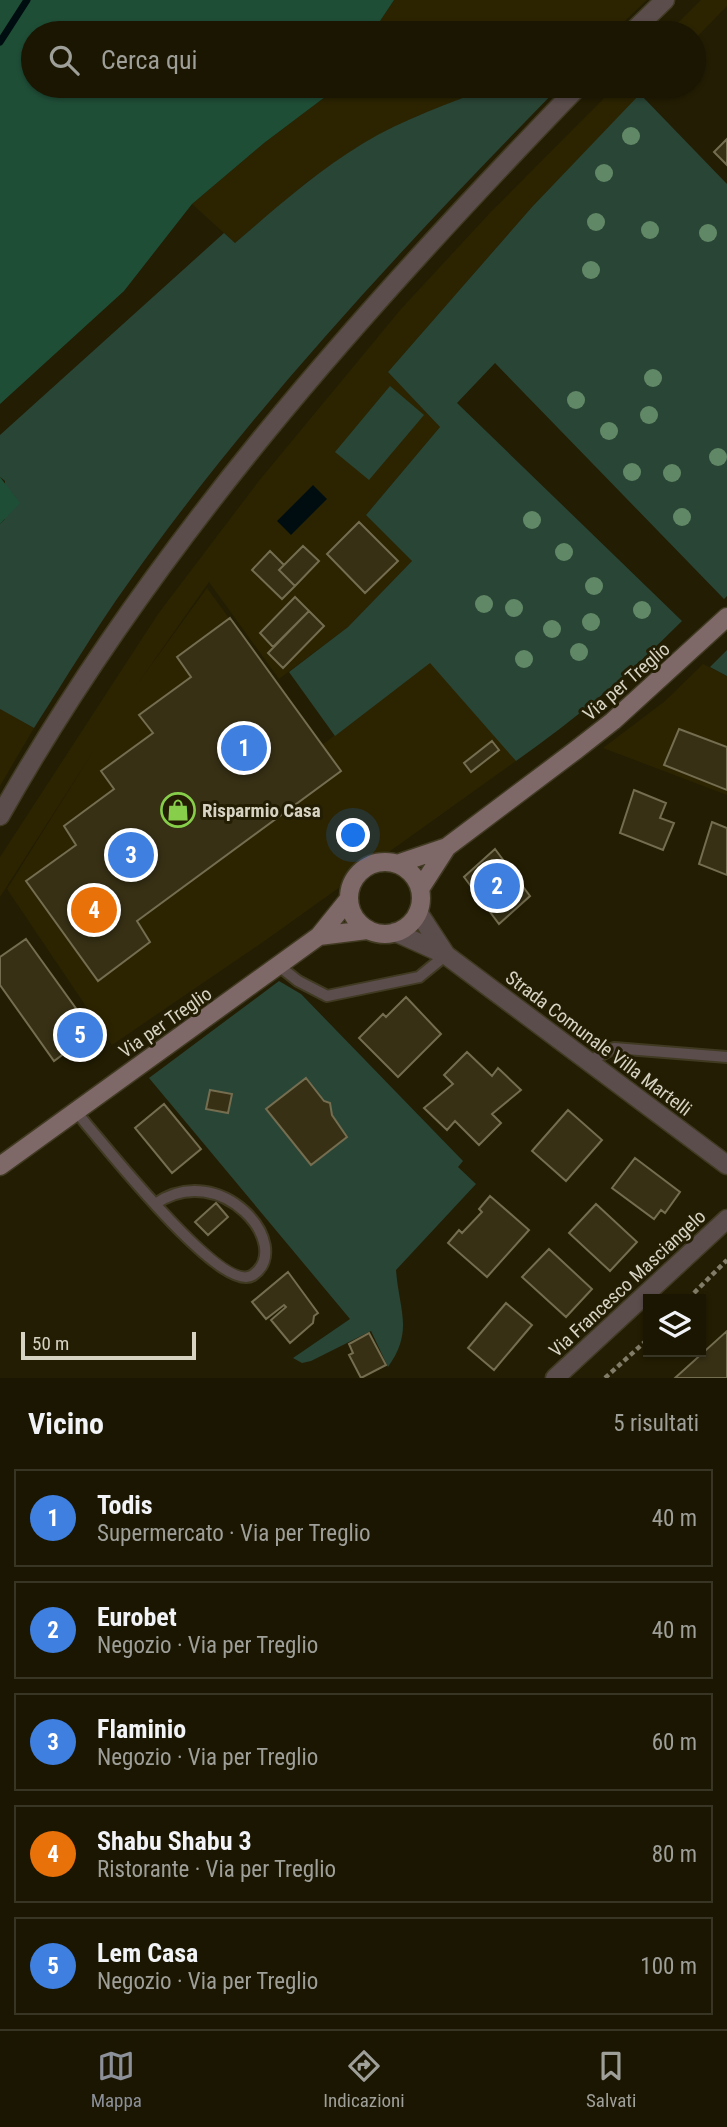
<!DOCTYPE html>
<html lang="it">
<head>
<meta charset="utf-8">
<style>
	:root { --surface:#1a1602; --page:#231f0c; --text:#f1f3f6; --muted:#9f9f99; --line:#383524; --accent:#8c9099 }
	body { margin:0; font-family:"Roboto Condensed",sans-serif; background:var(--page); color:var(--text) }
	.controls { position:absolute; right:21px; bottom:21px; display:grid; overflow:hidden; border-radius:0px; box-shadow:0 2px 5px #0004 }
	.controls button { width:63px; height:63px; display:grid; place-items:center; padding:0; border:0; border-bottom:2px solid var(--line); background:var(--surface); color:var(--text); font:35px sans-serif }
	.scale { position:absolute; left:21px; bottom:18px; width:175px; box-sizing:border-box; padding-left:7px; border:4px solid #d6d3c3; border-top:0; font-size:19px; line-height:24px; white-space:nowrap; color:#d6d3c3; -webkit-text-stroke:5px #231d03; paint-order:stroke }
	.you { position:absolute; left:354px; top:836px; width:24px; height:24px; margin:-18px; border:5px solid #fff; border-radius:50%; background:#1a73e8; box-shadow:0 0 0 10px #1a73e833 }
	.badge { display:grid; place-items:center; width:46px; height:46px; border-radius:50%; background:var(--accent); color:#fff; font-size:23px; font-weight:700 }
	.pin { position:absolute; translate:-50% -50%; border:4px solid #fff; box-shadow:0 2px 7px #0006 }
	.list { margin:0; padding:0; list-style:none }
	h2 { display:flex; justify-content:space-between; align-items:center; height:91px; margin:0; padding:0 28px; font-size:30px }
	h2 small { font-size:23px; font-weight:400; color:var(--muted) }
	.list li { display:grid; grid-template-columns:46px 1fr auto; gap:21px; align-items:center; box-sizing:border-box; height:98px; margin:0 14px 14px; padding:0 14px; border:2px solid var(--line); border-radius:0px }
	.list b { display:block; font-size:26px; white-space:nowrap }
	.list p { margin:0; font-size:23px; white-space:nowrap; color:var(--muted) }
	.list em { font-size:23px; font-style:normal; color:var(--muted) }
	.icon { flex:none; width:38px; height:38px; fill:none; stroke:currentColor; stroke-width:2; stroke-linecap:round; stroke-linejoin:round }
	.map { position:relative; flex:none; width:727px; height:1378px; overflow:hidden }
	.search { position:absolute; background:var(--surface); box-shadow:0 2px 5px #0004; left:21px; right:21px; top:21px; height:77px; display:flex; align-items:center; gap:18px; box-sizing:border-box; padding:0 24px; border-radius:38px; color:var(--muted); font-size:26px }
	.sheet { height:651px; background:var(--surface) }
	nav { display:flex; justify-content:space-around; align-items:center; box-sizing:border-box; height:98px; border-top:2px solid var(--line); background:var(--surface); font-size:19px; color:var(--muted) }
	nav a { display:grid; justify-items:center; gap:4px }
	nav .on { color:var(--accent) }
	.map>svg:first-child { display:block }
	.built { fill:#2c2401 }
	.green { fill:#294536 }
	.forest { fill:#1f4e37 }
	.water { fill:#000d10 }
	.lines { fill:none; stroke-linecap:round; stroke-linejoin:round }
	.stream { stroke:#000d10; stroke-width:7 }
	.building { fill:#373015; stroke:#746d50; stroke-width:2 }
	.service-casing { stroke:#403a22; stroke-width:14 }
	.minor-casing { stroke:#403a22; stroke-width:21 }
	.secondary-casing { stroke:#403a22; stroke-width:21 }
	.path { stroke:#807c67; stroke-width:4.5; stroke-dasharray:5 3.5; stroke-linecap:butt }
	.service { stroke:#5c4d4d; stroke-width:10 }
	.minor { stroke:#5c4d4d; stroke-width:18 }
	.secondary { stroke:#7f6868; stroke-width:18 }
	.tree { fill:#618866 }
	.labels { text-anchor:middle; stroke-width:6; stroke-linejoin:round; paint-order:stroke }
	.street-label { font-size:19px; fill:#d6d3c3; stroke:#231d03 }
	.poi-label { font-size:19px; font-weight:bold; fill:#d6d3c3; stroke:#231d03; text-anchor:start }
</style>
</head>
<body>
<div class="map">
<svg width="727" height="1378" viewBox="0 0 727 1378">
	<rect width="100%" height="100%" fill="#231d03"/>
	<path class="built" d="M394 0H647L612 33H372Z
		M701 0H727V6L694 40V33H668Z
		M345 86H494L417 116 362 144 307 182 235 243 192 204 264 143 325 97Z
		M616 86H649L532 207 388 372 440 427 366 515 412 561 348 627 279 679 209 582 136 686 207 588 322 745 430 662 516 761 266 940 112 1045 7 889 96 747 0 897V857L158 614 258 482 401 309 488 215Z
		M703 664 727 676V795L603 748 665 701Z
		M0 709 34 728 0 786Z"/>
	<path class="green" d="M494 86H560C408 242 255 404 129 582 95 629 65 680 34 728L0 709V524L5 519V481L0 477V435L224 233 235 243C276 208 316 172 362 144 403 119 450 103 494 86Z
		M640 94 727 184V596L724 599 495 363 457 403 682 621C630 673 576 719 516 761L430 663 335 736 289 672 348 627 412 561 366 515 440 427 388 372 532 207Z
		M390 386 424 415 369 480 335 452Z
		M727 650V676L710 667Z
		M279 981 301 994 463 1161 458 1167 476 1184 396 1270C399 1310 414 1331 388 1367L371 1331 311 1361 302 1363 293 1358 350 1319 149 1078Z"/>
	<path class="forest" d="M0 0H394L372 33H33V86H345L325 97 264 143 192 204 124 291 0 404Z
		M0 477 20 503 0 524Z"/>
	<path class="water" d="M313 485 327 499 291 535 277 521Z"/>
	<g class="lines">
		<path class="stream" d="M0 42 27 0"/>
	</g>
	<path class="building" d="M727 139V165L714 152Z
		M359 522 398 561 365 593 327 554Z
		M303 546 319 561 295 586 279 570Z
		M270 551 284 565 279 570 295 586 282 599 252 570Z
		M295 597 309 611 273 647 260 633Z
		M309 611 324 626 283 668 268 653Z
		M230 618 341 771 137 921 150 942 98 981 26 881 76 845 64 826 114 789 101 771 153 733 139 715 191 677 177 657Z
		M679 729 727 747V790L664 765Z
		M492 741 499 750 471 772 464 763Z
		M634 790 666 803 660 818 674 823 663 850 620 833Z
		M712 822 727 828V875L699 864Z
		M495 849 530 896 499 924 464 877Z
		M26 939 93 1032 54 1061 0 985V957Z
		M406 997 441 1034 398 1077 359 1038 383 1014 386 1017Z
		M467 1052 492 1076 498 1068 521 1090 492 1114 501 1123 479 1145 455 1121 447 1130 424 1108 453 1084 444 1075Z
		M306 1078 324 1101 330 1103 332 1115 347 1137 311 1165 266 1109Z
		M210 1090 232 1094 228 1113 206 1109Z
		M164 1104 201 1149 172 1173 135 1128Z
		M568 1110 602 1140 566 1181 532 1151Z
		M635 1158 680 1192 665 1213 661 1210 654 1219 612 1188Z
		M490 1196 529 1230 487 1277 448 1243 459 1230 462 1233 482 1212 479 1209Z
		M216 1203 228 1217 208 1235 195 1222Z
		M596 1204 637 1242 610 1271 569 1233Z
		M549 1249 592 1289 566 1317 522 1277Z
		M288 1272 318 1313 314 1316 313 1323 290 1343 271 1320 286 1307 284 1305 266 1319 252 1302Z
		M506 1303 532 1325 494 1370 468 1348Z
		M727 1331V1378H675Z
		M369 1333 386 1365 361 1378 349 1355 353 1353 349 1344Z"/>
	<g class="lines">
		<g class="service-casing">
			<path id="service" d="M279 966 298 981 327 996 419 977 446 955
				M588 1062 614 1048 727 1057
				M76 1111 87 1125C108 1149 223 1296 253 1275 295 1246 221 1158 155 1204"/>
		</g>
		<g class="minor-casing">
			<path id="minor" d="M631 33 665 0
				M0 816C154 543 362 310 579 86
				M418 912 446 955
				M395 932 446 955 727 1165
				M555 1378 727 1219"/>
		</g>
		<g class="secondary-casing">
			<path id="secondary" d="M349 898a36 36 0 1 1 72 0a36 36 0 1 1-72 0Z
				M397 864 447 847 576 750 613 721 727 617
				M420 889 447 847
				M319 936 367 930
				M0 1166 319 936 348 900"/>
		</g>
		<path class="path" d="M688 1299 727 1260
			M605 1378 648 1339"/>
		<use href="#service" class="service"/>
		<use href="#minor" class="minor"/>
		<use href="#secondary" class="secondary"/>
	</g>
	<g class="tree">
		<circle cx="631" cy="136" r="9"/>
		<circle cx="604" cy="173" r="9"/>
		<circle cx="596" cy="222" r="9"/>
		<circle cx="650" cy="230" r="9"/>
		<circle cx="708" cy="233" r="9"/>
		<circle cx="591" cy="270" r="9"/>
		<circle cx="653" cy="378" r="9"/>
		<circle cx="576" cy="400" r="9"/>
		<circle cx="649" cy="415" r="9"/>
		<circle cx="609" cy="431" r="9"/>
		<circle cx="718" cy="457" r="9"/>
		<circle cx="632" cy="472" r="9"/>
		<circle cx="672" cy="473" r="9"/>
		<circle cx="682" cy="517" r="9"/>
		<circle cx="532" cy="520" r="9"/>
		<circle cx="564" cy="552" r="9"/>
		<circle cx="594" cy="586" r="9"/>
		<circle cx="484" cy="604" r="9"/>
		<circle cx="514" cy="608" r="9"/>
		<circle cx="642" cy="610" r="9"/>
		<circle cx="591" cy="622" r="9"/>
		<circle cx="552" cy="629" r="9"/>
		<circle cx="579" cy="652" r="9"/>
		<circle cx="524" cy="659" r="9"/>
	</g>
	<defs>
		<g id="shop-ring" transform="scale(1.75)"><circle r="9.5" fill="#231d03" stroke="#87cf4a" stroke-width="1.5"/><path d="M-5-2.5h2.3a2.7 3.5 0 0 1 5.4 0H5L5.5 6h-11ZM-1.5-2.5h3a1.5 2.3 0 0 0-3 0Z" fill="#87cf4a"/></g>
	</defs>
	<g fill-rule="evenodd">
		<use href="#shop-ring" x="178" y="810"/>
	</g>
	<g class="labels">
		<g class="street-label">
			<text transform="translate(626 681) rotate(-41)" y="7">Via per Treglio</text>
			<text transform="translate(165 1022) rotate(-35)" y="7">Via per Treglio</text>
			<text transform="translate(599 1043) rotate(37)" y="7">Strada Comunale Villa Martelli</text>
			<text transform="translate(627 1283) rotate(-43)" y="7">Via Francesco Masciangelo</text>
		</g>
		<g class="poi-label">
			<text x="202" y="817">Risparmio Casa</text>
		</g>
	</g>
</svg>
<div class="controls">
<button><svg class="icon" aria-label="layers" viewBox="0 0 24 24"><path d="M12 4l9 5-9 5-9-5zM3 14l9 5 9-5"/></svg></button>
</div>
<div class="scale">50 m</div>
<div class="you"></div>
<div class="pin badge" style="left:244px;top:748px;background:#3f7fe0">1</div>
<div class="pin badge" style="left:497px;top:886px;background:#3f7fe0">2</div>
<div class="pin badge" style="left:131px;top:855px;background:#3f7fe0">3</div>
<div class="pin badge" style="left:94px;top:910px;background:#e8710a">4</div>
<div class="pin badge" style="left:80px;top:1035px;background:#3f7fe0">5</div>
<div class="search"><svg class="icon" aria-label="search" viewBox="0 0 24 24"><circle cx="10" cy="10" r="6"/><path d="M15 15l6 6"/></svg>Cerca qui</div>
</div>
<section class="sheet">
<h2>Vicino<small>5 risultati</small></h2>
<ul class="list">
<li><span class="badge" style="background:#3f7fe0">1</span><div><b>Todis</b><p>Supermercato · Via per Treglio</p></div><em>40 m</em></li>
<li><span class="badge" style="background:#3f7fe0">2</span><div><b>Eurobet</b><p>Negozio · Via per Treglio</p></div><em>40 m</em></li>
<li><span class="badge" style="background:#3f7fe0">3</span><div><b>Flaminio</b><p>Negozio · Via per Treglio</p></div><em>60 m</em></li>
<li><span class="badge" style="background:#e8710a">4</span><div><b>Shabu Shabu 3</b><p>Ristorante · Via per Treglio</p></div><em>80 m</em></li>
<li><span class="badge" style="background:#3f7fe0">5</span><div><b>Lem Casa</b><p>Negozio · Via per Treglio</p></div><em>100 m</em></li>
</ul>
</section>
<nav>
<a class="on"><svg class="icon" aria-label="map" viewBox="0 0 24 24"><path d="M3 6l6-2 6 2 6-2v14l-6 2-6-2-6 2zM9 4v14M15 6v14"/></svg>Mappa</a>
<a><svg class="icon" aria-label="directions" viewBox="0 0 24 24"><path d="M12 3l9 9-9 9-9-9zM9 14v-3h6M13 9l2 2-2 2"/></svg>Indicazioni</a>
<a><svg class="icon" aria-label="saved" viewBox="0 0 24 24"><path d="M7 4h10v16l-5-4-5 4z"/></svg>Salvati</a>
</nav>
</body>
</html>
